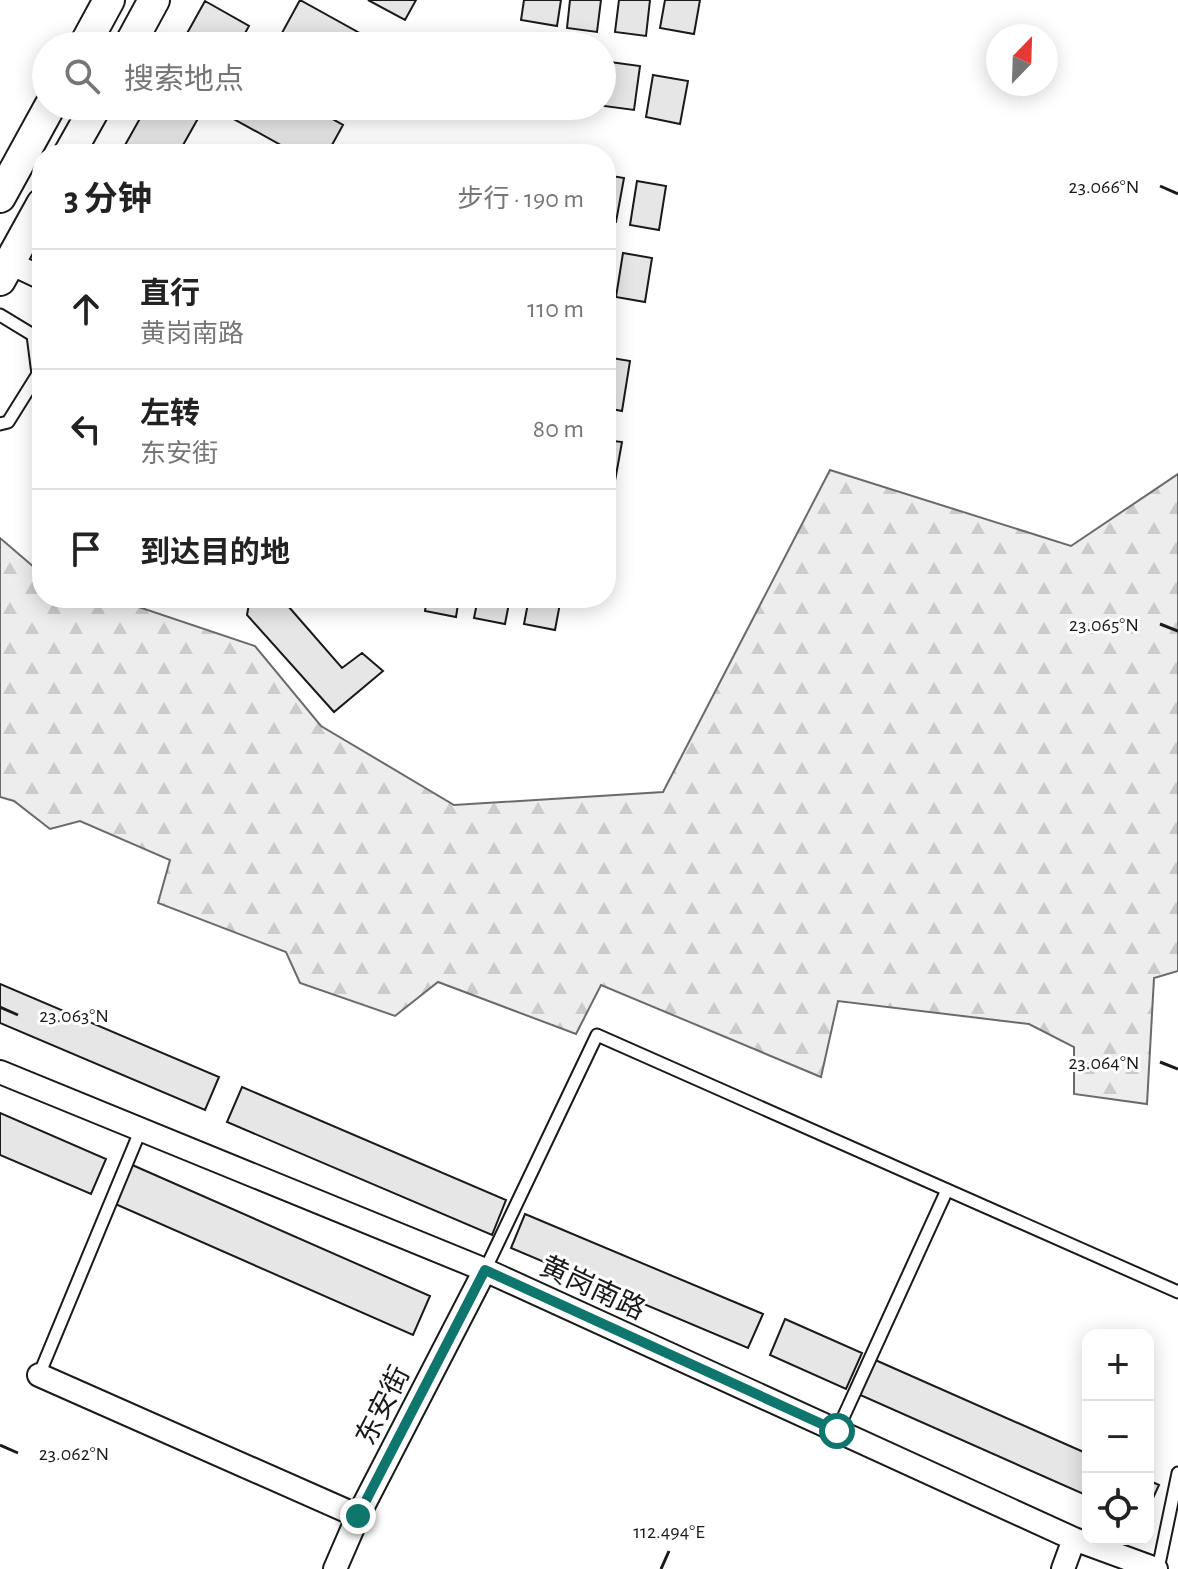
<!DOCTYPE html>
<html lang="zh">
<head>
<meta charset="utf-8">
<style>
	:root { --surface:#fff; --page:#f2f2f2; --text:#222; --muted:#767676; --line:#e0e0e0 }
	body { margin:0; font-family:"Alegreya Sans","Noto Sans SC",sans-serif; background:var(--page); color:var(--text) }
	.controls { position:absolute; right:24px; bottom:24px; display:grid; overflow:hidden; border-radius:16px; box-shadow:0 4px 20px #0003 }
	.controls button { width:72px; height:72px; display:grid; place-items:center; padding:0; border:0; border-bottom:2px solid var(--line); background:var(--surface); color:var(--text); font:40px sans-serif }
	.compass { position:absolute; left:986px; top:24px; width:72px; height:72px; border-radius:50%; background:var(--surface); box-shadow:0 4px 20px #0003; rotate:23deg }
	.stop { position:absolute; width:24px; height:24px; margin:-18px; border:6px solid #0f766e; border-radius:50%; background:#fff }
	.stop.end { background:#0f766e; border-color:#fff; box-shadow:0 2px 8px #0008 }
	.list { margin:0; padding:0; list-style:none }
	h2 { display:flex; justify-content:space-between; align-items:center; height:104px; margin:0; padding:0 32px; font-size:34px }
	h2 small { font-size:26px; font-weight:400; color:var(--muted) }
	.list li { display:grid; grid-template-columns:52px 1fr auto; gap:24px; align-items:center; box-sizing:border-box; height:120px; padding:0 32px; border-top:2px solid var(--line) }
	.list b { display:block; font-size:30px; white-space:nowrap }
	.list p { margin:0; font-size:26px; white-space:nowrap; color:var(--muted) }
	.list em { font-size:26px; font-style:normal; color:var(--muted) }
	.icon { flex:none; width:44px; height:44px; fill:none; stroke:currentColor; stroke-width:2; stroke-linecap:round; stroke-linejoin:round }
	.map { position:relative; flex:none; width:1178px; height:1569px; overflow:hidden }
	.search { position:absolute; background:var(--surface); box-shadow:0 4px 20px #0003; left:32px; top:32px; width:584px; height:88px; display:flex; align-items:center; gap:20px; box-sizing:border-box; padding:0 28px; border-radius:44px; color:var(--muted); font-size:30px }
	.panel { position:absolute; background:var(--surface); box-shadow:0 4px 20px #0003; left:32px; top:144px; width:584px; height:464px; border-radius:32px }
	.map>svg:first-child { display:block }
	.forest { fill:url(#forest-firs); stroke:#6a6a6a; stroke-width:2 }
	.building { fill:#e6e6e6; stroke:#1a1a1a; stroke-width:2 }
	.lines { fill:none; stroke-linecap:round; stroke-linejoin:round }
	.lane-casing { stroke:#1a1a1a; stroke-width:15 }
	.street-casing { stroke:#1a1a1a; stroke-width:26 }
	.secondary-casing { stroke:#1a1a1a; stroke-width:34 }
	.lane { stroke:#fff; stroke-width:11 }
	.street { stroke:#fff; stroke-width:22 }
	.secondary { stroke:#fff; stroke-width:30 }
	.route { stroke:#0f766e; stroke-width:10 }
	.ticks { fill:none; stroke:#1a1a1a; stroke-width:3 }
	.labels { text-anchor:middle; stroke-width:6; stroke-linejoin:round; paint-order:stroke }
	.street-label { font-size:28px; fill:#1a1a1a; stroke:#fff }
	.ticks-label { font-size:20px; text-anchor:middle; fill:#1a1a1a; stroke:#fff; stroke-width:6; stroke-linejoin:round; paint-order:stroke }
</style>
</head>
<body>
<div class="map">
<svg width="1178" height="1569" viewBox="0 0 1178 1569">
	<defs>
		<pattern id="forest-firs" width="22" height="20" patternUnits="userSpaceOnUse" patternTransform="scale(2)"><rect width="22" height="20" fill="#ededed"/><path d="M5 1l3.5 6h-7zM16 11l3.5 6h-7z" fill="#cbcbcb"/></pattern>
	</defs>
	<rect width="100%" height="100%" fill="#fff"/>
	<path class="forest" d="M830 470 1071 546 1178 474V971L1154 978 1147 1104 1074 1094V1047L1029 1024 838 1001 821 1077 601 985 576 1034 438 982 395 1016 300 983 286 952 158 903 170 860 80 821 50 829 14 801 0 797V538L42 574V598H112L255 646 321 726 454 805 663 792Z"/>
	<path class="building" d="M300 0 383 46H284L277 42Z
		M368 0H416L405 20Z
		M524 0H561L557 26 521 20Z
		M570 0H601L597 32 567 28Z
		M619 0H650L646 36 615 32Z
		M665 0H700L694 34 660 28Z
		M205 1 249 26 238 46H180Z
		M610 62 640 66 634 110 604 106Z
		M653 75 688 81 680 124 646 117Z
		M147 106H205L178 154H120Z
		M239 106H309L343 125 327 154H297L232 118Z
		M606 175 624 178 616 222 606 221Z
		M637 181 666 186 659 230 630 225Z
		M623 253 652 258 645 302 616 297Z
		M606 357 630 361 622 411 606 408Z
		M606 440 622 442 613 492 606 490Z
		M250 598H291L288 606 342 668 362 653 383 671 334 712 247 615Z
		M427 598H459L456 617 425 611Z
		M478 598H510L505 624 474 618Z
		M529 598H561L555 630 524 624Z
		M0 984 219 1077 205 1110 0 1023Z
		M242 1087 506 1200 492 1235 227 1122Z
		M0 1113 106 1159 91 1194 0 1155Z
		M130 1164 430 1296 413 1335 113 1203Z
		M525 1214 763 1314 748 1348 511 1248Z
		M785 1319 862 1353 846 1389 770 1355Z
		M873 1359 1088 1454V1496L858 1394Z
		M1148 1480 1159 1485 1148 1509Z"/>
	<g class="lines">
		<g class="lane-casing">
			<path id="lane" d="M0 315 33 335 38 374 8 422 0 424
				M485 1270 597 1035 1178 1292
				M39 1375 141 1129
				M837 1431 947 1190
				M1158 1569 1178 1473"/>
		</g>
		<g class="street-casing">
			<path id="street" d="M10 263 42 278
				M0 1072 485 1270 1074 1539 1156 1569
				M39 1375 358 1516
				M335 1569 358 1516 485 1270
				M1063 1569 1074 1539"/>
		</g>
		<g class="secondary-casing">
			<path id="secondary" d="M84 46 109 0
				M129 46 154 0
				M69 154 96 106
				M0 197 50 106
				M0 280 42 204"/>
		</g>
		<use href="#lane" class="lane"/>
		<use href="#street" class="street"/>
		<use href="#secondary" class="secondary"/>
	</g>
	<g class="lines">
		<path class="route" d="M358 1516 485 1270 837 1431"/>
	</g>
	<path class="ticks" d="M1160 186 1178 194M1160 624 1178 631M0 1007 18 1015M1160 1062 1178 1069M0 1445 18 1453M661 1569 669 1551"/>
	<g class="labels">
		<g class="street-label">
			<text transform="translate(593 1287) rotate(25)" y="10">黄岗南路</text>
			<text transform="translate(382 1405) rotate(-63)" y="10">东安街</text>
		</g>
	</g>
	<g class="ticks-label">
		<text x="1104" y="193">23.066°N</text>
		<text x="1104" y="631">23.065°N</text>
		<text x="74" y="1022">23.063°N</text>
		<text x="1104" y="1069">23.064°N</text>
		<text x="74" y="1460">23.062°N</text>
		<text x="669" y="1538">112.494°E</text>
	</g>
</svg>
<div class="controls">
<button>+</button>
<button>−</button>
<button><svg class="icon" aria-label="locate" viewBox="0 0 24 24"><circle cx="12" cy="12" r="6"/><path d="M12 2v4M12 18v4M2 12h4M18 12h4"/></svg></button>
</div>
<svg class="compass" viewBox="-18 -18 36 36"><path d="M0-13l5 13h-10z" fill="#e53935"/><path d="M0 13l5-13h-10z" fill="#767676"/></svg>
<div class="stop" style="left:837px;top:1431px"></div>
<div class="stop end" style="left:358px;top:1516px"></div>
<div class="search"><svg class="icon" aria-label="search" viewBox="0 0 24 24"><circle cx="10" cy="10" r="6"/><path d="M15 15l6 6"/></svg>搜索地点</div>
<section class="panel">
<h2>3 分钟<small>步行 · 190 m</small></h2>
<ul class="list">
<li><svg class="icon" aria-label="ahead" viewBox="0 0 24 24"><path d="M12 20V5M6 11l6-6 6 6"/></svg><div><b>直行</b><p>黄岗南路</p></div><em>110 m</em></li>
<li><svg class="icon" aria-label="left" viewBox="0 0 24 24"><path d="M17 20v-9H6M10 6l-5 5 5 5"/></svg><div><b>左转</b><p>东安街</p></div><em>80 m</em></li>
<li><svg class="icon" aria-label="arrive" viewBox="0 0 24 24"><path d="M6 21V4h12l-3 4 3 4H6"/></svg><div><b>到达目的地</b></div></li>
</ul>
</section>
</div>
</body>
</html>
